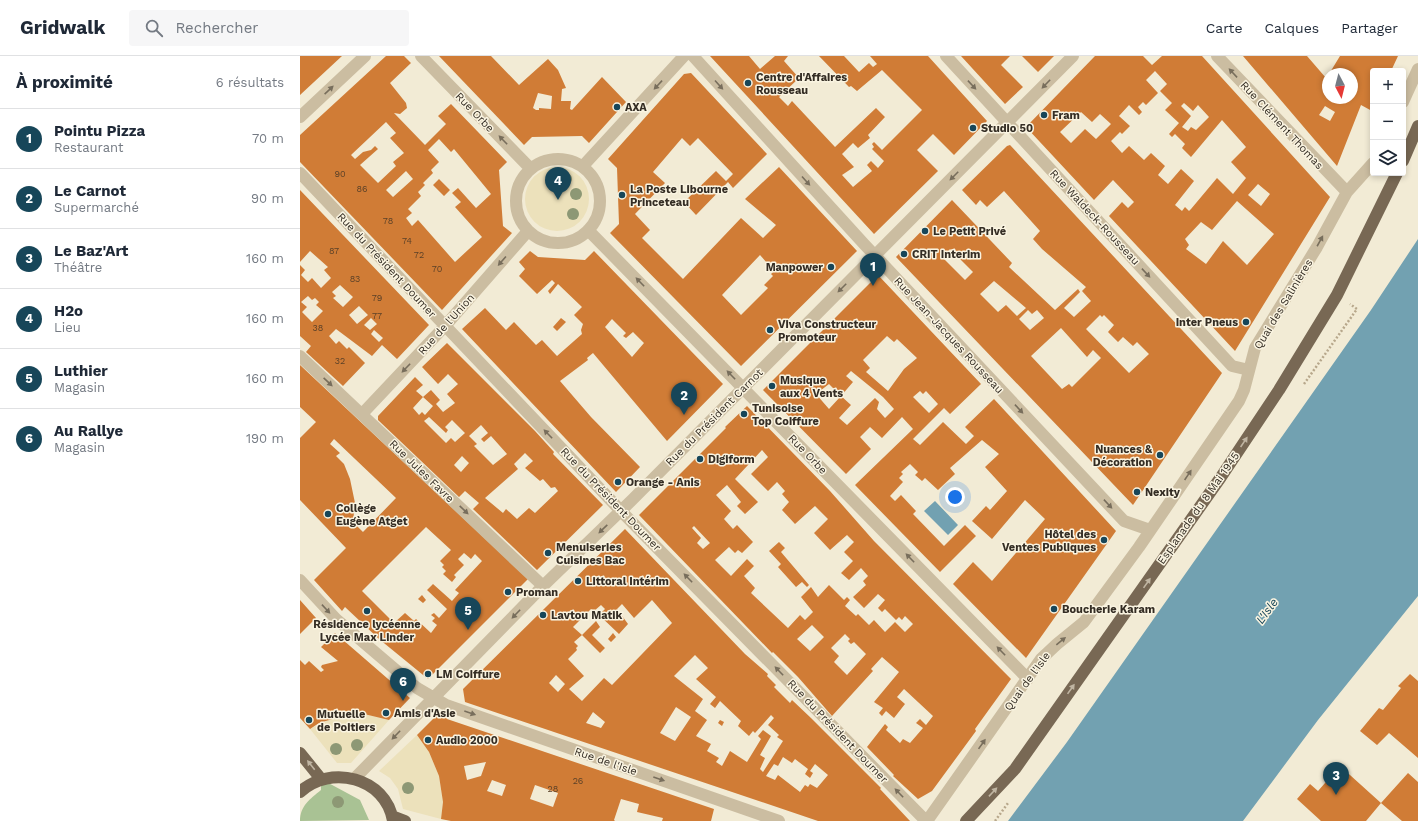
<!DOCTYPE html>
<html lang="fr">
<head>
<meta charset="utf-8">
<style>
	:root { --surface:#fff; --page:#f6f6f7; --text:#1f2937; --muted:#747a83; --line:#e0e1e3; --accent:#174659 }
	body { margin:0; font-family:"Work Sans",sans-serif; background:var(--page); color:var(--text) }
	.controls { position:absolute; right:12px; top:12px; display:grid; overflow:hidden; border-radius:4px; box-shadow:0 2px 6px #0003 }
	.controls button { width:36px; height:36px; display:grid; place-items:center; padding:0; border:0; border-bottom:1px solid var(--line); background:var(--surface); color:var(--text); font:20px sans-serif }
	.compass { position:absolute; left:1022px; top:12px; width:36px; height:36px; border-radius:50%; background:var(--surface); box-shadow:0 2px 6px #0003; rotate:173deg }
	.you { position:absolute; left:655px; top:441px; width:14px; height:14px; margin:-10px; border:3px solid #fff; border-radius:50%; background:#1a73e8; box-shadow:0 0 0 6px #1a73e833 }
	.badge { display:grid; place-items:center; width:26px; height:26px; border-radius:50%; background:var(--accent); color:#fff; font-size:13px; font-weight:700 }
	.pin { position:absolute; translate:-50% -33px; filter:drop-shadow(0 1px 2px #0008) }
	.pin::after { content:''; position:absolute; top:21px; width:14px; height:12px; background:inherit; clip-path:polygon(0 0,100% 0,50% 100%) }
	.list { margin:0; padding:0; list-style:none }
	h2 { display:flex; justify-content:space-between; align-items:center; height:52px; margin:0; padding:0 16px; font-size:17px }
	h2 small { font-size:13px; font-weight:400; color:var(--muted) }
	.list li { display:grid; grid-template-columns:26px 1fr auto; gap:12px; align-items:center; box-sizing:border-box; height:60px; padding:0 16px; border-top:1px solid var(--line) }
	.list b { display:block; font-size:15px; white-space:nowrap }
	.list p { margin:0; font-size:13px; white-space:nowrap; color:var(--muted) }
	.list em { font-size:13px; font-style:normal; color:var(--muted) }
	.icon { flex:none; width:22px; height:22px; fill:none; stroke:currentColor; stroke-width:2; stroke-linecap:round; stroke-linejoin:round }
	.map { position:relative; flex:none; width:1118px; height:765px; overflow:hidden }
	header { display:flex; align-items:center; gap:24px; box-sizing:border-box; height:56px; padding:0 20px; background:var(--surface); border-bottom:1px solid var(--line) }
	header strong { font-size:19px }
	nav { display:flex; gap:22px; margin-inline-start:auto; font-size:14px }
	.search { width:280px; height:36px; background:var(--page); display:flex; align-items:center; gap:10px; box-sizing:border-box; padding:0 14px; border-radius:4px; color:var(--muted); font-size:15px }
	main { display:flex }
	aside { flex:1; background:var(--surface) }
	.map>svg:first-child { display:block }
	.green { fill:#a9c294 }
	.plaza { fill:#ece1bb }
	.water { fill:#72a1b1 }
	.building { fill:#d07c36; fill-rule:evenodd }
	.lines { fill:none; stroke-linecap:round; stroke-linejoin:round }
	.path { stroke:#b7a78b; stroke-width:2.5; stroke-dasharray:2 2; stroke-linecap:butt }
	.minor { stroke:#cbbda1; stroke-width:12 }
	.major { stroke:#786854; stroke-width:12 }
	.tree { fill:#8d9875 }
	.oneway { fill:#786e5c }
	.oneway2 { fill:#c0b5a2 }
	.poi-dot { fill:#174659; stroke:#faf4e1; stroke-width:1.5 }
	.labels { text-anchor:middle; stroke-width:3; stroke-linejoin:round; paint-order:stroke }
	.number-label { font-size:9px; fill:#5b4128 }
	.poi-label { font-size:11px; font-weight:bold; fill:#342d24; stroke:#faf4e1; text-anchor:start }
	.street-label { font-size:11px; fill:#342d24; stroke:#faf4e1 }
	.water-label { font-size:12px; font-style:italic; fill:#174659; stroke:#faf4e1 }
</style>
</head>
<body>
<header>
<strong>Gridwalk</strong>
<div class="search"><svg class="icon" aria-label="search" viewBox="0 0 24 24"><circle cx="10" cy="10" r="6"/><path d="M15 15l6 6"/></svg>Rechercher</div>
<nav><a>Carte</a><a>Calques</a><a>Partager</a></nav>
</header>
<main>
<aside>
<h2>À proximité<small>6 résultats</small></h2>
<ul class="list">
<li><span class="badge">1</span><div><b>Pointu Pizza</b><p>Restaurant</p></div><em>70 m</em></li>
<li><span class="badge">2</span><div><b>Le Carnot</b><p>Supermarché</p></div><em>90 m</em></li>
<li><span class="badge">3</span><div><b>Le Baz'Art</b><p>Théâtre</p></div><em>160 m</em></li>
<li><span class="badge">4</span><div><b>H2o</b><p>Lieu</p></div><em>160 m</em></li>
<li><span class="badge">5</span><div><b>Luthier</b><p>Magasin</p></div><em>160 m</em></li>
<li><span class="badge">6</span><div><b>Au Rallye</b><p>Magasin</p></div><em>190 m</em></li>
</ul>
</aside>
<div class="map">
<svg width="1118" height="765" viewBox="0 0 1118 765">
	<rect width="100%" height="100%" fill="#f2ebd5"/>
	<path class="green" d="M21 723 60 744 69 764 0 765C0 750 10 743 21 734Z"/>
	<path class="plaza" d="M225 143a32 32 0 1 1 64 0a32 32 0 1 1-64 0Z
		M64 658 89 664 51 707H37L10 673 33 662Z
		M117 679 129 696 139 720 143 746 141 763 103 753 98 733 90 722 79 715Z"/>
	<path class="water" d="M1118 183V540L1018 664 943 765H708L767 686 1071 254Z
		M635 445 658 469 648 479 624 455Z"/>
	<path class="building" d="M0 0H42L0 39Z
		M86 0H104L111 7 90 27 106 47 107 52 100 58 94 57 125 89 146 68 138 60 151 48 207 106 199 114 203 170 212 177 142 254 0 106V79ZM86 66 96 77 90 82 104 97 93 106 96 110 78 127 60 109 78 93 75 90 71 94 63 96 55 103 51 99ZM139 83 151 96 154 93 191 138 176 152 158 132 152 137 161 146 155 151 182 181 155 206 118 164 112 170 106 162 112 157 108 153 121 140 118 136 125 129 123 127 133 117 131 114 139 106 128 94ZM106 115 113 123 93 141 86 134Z
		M139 0H191L219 29 248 3 258 14 266 32 262 33 261 45H271L270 53 272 54 302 21 326 46 289 87 282 80 232 81 224 89ZM238 37 252 40 251 53 239 52V54H236L233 52Z
		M410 0H449L460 13 475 0H488L484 5 499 22 479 41 488 50 492 45 535 91 576 52 585 61 568 79 570 82 558 92 553 87 542 98 554 111 542 119 553 131 572 115 567 109 571 105 578 112 584 105 572 93 574 91 572 88 574 86 582 94 622 54 582 14 557 35 551 30 549 31 519 0H544L559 16 569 7 573 11 577 8 570 0H628L687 65 654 99 633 78 617 94 638 115 574 178Z
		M661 0H710L701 9 723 31 705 48Z
		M722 0H754L738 16Z
		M795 0H843L852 9 862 0H902L1030 141 935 295 809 160 822 146 828 152 834 146 813 124 794 144 726 71ZM855 15 867 28 860 35 872 47 865 54 879 67 869 78 872 81 875 78 885 88 882 92 891 101 922 64 946 91 931 106 946 122 933 138 917 122 891 153 889 155 885 151 882 155 875 149 894 125 881 113 868 128 858 119 865 110 851 97 844 104 829 90 822 97 811 85 820 76 822 78 830 70 819 60 829 49 839 59 842 56 838 51 843 46 846 49 858 37 846 24ZM884 47 893 55 898 49 909 61 896 74 891 71 888 75 882 71 891 60 881 50ZM781 56 792 66 800 58 811 68 796 83 785 73 771 87 760 76ZM958 128 970 138 961 150 948 139ZM937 145 974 178 947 209 923 185 906 208 886 193 889 189 885 183 901 166 912 174Z
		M943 0H1007L1026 22 1028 20V42H1052V18H1029L1040 0H1098L1091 15H1073V52L1072 55 1061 49 1037 110ZM1025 50 1035 56 1030 65 1019 59Z
		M391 17 467 98 433 132 428 126 396 159 384 146 416 115 426 125 433 118 398 82 390 90 382 82 353 116 365 127 335 158 350 174 342 182 383 223 441 162 463 182 476 169 445 143 479 111 557 195 441 310 310 177 319 168 317 112 308 103 384 18ZM460 199 474 215 471 218 473 220 464 229 468 232 441 259 422 239Z
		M710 89 922 317 833 449 596 201 652 144 712 207 709 211 755 254 778 233 780 236 764 252 774 261 791 245 782 235 786 231 742 193 733 183 740 175 704 135 687 151 680 144 676 149 662 134 707 90ZM650 193 673 216 665 224 643 202ZM694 225 726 252 717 260 706 249 698 256 680 238ZM728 254 732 258 737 254 744 262 730 274 719 263ZM800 259 802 261 804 259 814 269 808 276 818 286 823 281 833 290 837 286 849 298 829 317 786 273ZM761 272 787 301 793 294 801 302 772 331 769 328 762 333 731 300Z
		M139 123 150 134 144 140 133 129Z
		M0 134 129 269 97 303 82 289 72 300 36 273 29 280 36 288 39 285 47 293 49 291 65 307 43 330 6 296 11 290 0 280V209L5 214 1 219 8 226 12 222 21 232 31 222 24 214 28 211 10 195 0 206ZM40 229 53 241 43 251 33 242 36 240 32 236ZM8 240 12 244 15 242 19 246 16 249 23 255 12 266 2 256 7 251 1 246ZM59 250 68 259 57 268 49 259ZM71 262 77 268 70 274 64 269ZM74 274 83 282 79 286 71 278Z
		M230 195 238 201 285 204 294 195 423 328 367 385 293 297 287 302 288 304 260 325 291 361 340 411 316 436 162 273 185 252 206 274 214 266 236 289 242 284 257 300 282 278 281 274 283 268 274 259 282 251 258 228 250 238 248 235 255 227 252 224 237 238 219 220 225 213 219 206ZM312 263 326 277 323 280 326 282 333 276 344 287 332 301 305 271Z
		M578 219 681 328 650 358 644 352 613 383 620 389 643 366 666 388 674 380 665 371 694 343 816 475 726 602 653 528 673 506 692 525 745 463 725 444 692 483 672 465 686 450 690 454 707 435 685 411 699 398 682 384 650 412 655 418 638 434 625 422 622 425 615 419 618 416 610 408 601 416 603 418 599 422 603 426 590 440 595 445 601 439 616 455 613 458 644 490 665 469 676 480 640 516 555 429 613 373 602 361 582 382 570 371 560 381 571 393 546 418 463 334ZM587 280 594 286 597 283 617 302 604 313 588 335 566 316 570 312 563 304ZM551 315 583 341 594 353 585 362 577 353 579 346 575 342 547 369 539 362 551 349 541 340 529 353 516 338 529 328 541 340 553 326 546 320ZM620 335 623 338 626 335 638 348 629 357 613 341Z
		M261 262 266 266 257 275 253 271Z
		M147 287 235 375 254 396 253 398 303 449 237 514 173 453 179 447 165 435 159 441 78 364V360L115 321 123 329 116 335 123 341 113 352 119 359 122 356 125 359 133 350 123 341 131 334 140 344 136 348 143 356 155 347 147 338 158 328 148 318 138 328 122 311ZM129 361 146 377 148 374 145 371 152 364 165 377 155 386 151 382 146 387 124 365ZM181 369 188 377 181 383 184 386 191 380 207 398 193 409 174 390 177 388 169 380ZM225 397 233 405 225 412 240 425 243 423 251 432 255 431 258 435 235 457 229 452 217 463 206 453 203 457 185 442 218 413 214 408ZM162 400 169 407 161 416 154 409Z
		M0 309 228 523 128 623 79 583 45 551 42 555 14 524 46 492 0 444V382L16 366 0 351ZM34 383 96 442 63 476 53 466 55 447 50 423 44 408 36 400 40 397 30 388ZM126 471 151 494 140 505 144 509 142 511 146 515 143 518 152 526 156 521 154 519 164 509 158 503 164 497 171 503 175 498 182 505 155 534 159 537 152 545 133 528 127 534 147 553 139 562 134 557 131 559 135 562 132 565 137 569 131 577 116 563 114 565 105 557 94 567 62 535Z
		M447 350 530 435 574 485 711 623 675 673 676 675 632 735 618 743 593 720 594 719 567 691 585 668 588 671 586 674 600 687 603 683 610 687 623 672 616 667 620 663 626 669 633 660 604 633 597 641 605 648 594 662 586 655 582 660 579 657 583 652 574 646 599 616 582 601 571 613 573 615 532 660 498 621 473 596 472 597 339 459 426 372 425 371ZM462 394 468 401 451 418 468 435 477 426 485 435 482 438 489 446 482 454 495 468 515 450 528 463 514 477 530 494 547 479 554 486 544 496 553 505 541 517 549 524 561 512 568 520 563 525 566 529 553 541 564 552 578 538 585 544 578 552 582 556 585 553 596 564 599 561 602 564 605 560 613 568 605 576 595 566 585 576 574 564 569 569 558 558 556 560 545 550 550 544 547 541 544 544 529 529 518 541 511 531 501 541 513 556 505 564 500 559 488 572 451 537 455 532 444 520 454 510 447 503 431 520 415 504 429 491 435 497 438 494 442 497 453 486 437 469 433 473 424 463 431 455 416 439 427 429 441 446 437 450 445 458 458 446 435 423ZM394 470 410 487 403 493 397 487 401 482 392 472ZM512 569 524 581 510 595 497 583ZM545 578 550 583 548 585 551 588 554 586 566 598 547 619 534 606 539 600 531 592Z
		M325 473 445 598 468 618 467 620 476 629 474 631 490 647 492 644 511 662 581 732 580 733 610 765H518L165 646 163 633ZM352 544 372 567 312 629 304 622 282 645 269 633 284 620 268 603 277 594 276 592 278 590 274 586 282 579 273 571 291 553 294 555 301 549 305 553 299 559 319 578 328 568 317 553 322 548 334 562ZM395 599 408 612 396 623 416 641 410 648 415 652 420 645 441 665 438 670 449 680 453 675 455 677 471 659 474 662 468 669 479 679 477 681 483 685 463 716 460 713 465 702 460 699 471 680 463 674 458 680 461 683 447 706 430 695 422 710 416 706 419 702 407 695 411 688 396 680 407 664 395 655 403 643 374 620ZM256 619 265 628 258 636 249 627ZM376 651 391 661 375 685 360 677ZM293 656 305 666 301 672 286 667ZM483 701 492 707 495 703 508 713 505 718 510 722 513 717 510 715 515 708 528 719 517 732 510 728 508 731 505 729 500 736 478 719 475 724 466 720 474 708 478 710Z
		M479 486 485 492 481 496 509 529 507 531 502 526 496 531 478 511 481 508 469 495Z
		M122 539 126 544 123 547 118 543Z
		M0 544 16 562 0 578Z
		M296 565 300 571 292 579 305 592 300 597 282 579Z
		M35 577 110 642 89 664 64 658 43 660 19 667 10 673 0 662V604L5 609 9 605 21 616 24 614 21 611 22 609 38 605 21 591Z
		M313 577 316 581 311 586 308 583Z
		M1110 618 1118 625V702L1089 677 1077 689 1060 675 1079 652 1083 654 1101 632 1098 630Z
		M140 656 148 660 147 663 414 753 411 765H362L363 762 337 756 339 748 321 743 314 764 315 765H151L141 763 143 746 139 720 129 696 117 679ZM186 706 181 720 167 724 164 710ZM192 724 206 729 202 740 187 735ZM235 729 258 737 253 751 230 743Z
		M420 664 424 666 422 670 418 667Z
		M1040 710 1081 747 1066 765H1021L997 743 1010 728 1018 735Z
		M1108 717 1118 726V765H1102L1081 747Z"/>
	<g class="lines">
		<path class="path" d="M1004 328 1057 253 1050 248
			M695 765 708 747"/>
		<path class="minor" d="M121 0 230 112
			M393 0 564 188 824 465 850 474
			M646 0 932 310 949 314
			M917 0 1047 136
			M1103 46 1118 13
			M0 61 65 0
			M216 145a42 42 0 1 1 84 0a42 42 0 1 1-84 0Z
			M283 110 384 0
			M0 117 321 455 626 765
			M288 174 728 623
			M0 300 243 530
			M62 358 145 270 228 175
			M0 524 36 563 117 632 146 649 479 765
			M55 722 243 530 332 444 773 0
			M627 765 741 603 757 588 784 566 839 491 939 345 944 334 955 292 1017 191 1047 136 1073 107"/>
		<path class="major" d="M1103 105 1118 70
			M0 697 21 723
			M0 736C30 708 86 721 93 765
			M92 760 105 765
			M666 765 715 713 921 421 979 334 1037 239 1097 117"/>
	</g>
	<g class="tree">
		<circle cx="266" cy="123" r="6"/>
		<circle cx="276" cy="138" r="6"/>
		<circle cx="273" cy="158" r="6"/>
		<circle cx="57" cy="689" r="6"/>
		<circle cx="36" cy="693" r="6"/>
		<circle cx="108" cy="732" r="6"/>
		<circle cx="38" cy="746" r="6"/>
	</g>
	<defs><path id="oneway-solid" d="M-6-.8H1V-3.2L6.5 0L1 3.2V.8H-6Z"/></defs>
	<g class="oneway">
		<use href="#oneway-solid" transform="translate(933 17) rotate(-133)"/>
		<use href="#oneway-solid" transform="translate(746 28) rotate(134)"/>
		<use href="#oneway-solid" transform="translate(358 29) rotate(133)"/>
		<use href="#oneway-solid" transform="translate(419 29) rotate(48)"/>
		<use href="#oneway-solid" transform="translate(672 29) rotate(47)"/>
		<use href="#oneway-solid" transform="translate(29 34) rotate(-43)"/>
		<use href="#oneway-solid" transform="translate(203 84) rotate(-134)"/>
		<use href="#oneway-solid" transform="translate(654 120) rotate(135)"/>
		<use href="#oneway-solid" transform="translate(506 125) rotate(48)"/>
		<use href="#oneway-solid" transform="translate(1020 185) rotate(-61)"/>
		<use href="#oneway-solid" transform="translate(202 205) rotate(131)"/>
		<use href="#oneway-solid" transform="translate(846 217) rotate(47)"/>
		<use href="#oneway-solid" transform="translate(340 226) rotate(-134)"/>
		<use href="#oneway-solid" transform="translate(542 232) rotate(135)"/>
		<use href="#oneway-solid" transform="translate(106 312) rotate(134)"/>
		<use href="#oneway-solid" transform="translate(431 319) rotate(-134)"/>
		<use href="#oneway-solid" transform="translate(28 326) rotate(43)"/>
		<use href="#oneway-solid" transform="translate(719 353) rotate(47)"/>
		<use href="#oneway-solid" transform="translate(248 378) rotate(-134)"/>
		<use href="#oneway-solid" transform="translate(888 419) rotate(-56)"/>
		<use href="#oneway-solid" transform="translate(808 448) rotate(47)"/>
		<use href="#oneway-solid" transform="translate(164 454) rotate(44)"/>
		<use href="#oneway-solid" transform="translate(303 473) rotate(136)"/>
		<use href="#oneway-solid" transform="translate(610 502) rotate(-134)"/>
		<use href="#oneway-solid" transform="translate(388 522) rotate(-134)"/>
		<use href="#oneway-solid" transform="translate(26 553) rotate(47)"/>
		<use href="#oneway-solid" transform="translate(216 558) rotate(134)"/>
		<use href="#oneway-solid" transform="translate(761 585) rotate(-39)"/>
		<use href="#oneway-solid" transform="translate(701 595) rotate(-134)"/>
		<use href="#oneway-solid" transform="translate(479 615) rotate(-134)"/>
		<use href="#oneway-solid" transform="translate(170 657) rotate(19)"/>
		<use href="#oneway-solid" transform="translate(96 679) rotate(134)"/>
		<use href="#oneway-solid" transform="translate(682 688) rotate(-55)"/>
		<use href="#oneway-solid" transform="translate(359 723) rotate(19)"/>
		<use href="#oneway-solid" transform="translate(599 737) rotate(-134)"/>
	</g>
	<g class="oneway2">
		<use href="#oneway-solid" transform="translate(944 386) rotate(-56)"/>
		<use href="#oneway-solid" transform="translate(847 527) rotate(-55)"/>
		<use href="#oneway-solid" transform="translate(771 633) rotate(-55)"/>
		<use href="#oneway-solid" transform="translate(11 709) rotate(-128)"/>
		<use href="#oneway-solid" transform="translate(693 736) rotate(-47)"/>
	</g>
	<g class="poi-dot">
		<circle cx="448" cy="27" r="4"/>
		<circle cx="317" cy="51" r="4"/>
		<circle cx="744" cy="59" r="4"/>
		<circle cx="673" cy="72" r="4"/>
		<circle cx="322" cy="139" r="4"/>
		<circle cx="625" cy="175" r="4"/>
		<circle cx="604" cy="198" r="4"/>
		<circle cx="531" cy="211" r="4"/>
		<circle cx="946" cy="266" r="4"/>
		<circle cx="470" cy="274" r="4"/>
		<circle cx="472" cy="330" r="4"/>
		<circle cx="444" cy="358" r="4"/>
		<circle cx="860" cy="399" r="4"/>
		<circle cx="400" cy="403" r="4"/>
		<circle cx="318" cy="426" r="4"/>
		<circle cx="837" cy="436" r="4"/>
		<circle cx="28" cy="458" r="4"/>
		<circle cx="804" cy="484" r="4"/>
		<circle cx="248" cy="497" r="4"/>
		<circle cx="278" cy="525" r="4"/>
		<circle cx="208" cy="536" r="4"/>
		<circle cx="754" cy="553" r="4"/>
		<circle cx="67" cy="555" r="4"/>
		<circle cx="243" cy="559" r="4"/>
		<circle cx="128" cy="618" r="4"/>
		<circle cx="86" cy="657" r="4"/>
		<circle cx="9" cy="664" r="4"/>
		<circle cx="128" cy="684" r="4"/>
	</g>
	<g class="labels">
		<g class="number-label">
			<text x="40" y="121">90</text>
			<text x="62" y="136">86</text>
			<text x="88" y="168">78</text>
			<text x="107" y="188">74</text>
			<text x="34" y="198">87</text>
			<text x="119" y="202">72</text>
			<text x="137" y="216">70</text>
			<text x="55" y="226">83</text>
			<text x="77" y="245">79</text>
			<text x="77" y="263">77</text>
			<text x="18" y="275">38</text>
			<text x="40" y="308">32</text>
			<text x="278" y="728">26</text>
			<text x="253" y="736">28</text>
		</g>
		<g class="poi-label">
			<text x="456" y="25">Centre d'Affaires<tspan x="456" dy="13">Rousseau</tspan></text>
			<text x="325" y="55">AXA</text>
			<text x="752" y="63">Fram</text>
			<text x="681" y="76">Studio 50</text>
			<text x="330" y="137">La Poste Libourne<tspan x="330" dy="13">Princeteau</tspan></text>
			<text x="633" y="179">Le Petit Privé</text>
			<text x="612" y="202">CRIT Interim</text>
			<text x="523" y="215" text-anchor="end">Manpower</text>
			<text x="938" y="270" text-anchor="end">Inter Pneus</text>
			<text x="478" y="272">Viva Constructeur<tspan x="478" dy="13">Promoteur</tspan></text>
			<text x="480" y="328">Musique<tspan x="480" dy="13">aux 4 Vents</tspan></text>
			<text x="452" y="356">Tunisoise<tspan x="452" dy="13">Top Coiffure</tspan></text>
			<text x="852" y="397" text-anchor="end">Nuances &amp;<tspan x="852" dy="13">Décoration</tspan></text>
			<text x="408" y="407">Digiform</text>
			<text x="326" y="430">Orange - Anis</text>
			<text x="845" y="440">Nexity</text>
			<text x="36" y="456">Collège<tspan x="36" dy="13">Eugène Atget</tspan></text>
			<text x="796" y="482" text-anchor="end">Hôtel des<tspan x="796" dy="13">Ventes Publiques</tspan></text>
			<text x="256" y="495">Menuiseries<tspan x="256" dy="13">Cuisines Bac</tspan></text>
			<text x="286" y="529">Littoral Intérim</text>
			<text x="216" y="540">Proman</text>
			<text x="762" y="557">Boucherie Karam</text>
			<text x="251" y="563">Lavtou Matik</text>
			<text x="67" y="572" text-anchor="middle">Résidence lycéenne<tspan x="67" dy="13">Lycée Max Linder</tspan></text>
			<text x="136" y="622">LM Coiffure</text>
			<text x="94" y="661">Amis d'Asie</text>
			<text x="17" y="662">Mutuelle<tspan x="17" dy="13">de Poitiers</tspan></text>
			<text x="136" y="688">Audio 2000</text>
		</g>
		<g class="street-label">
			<text transform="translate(175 56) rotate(46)" y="4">Rue Orbe</text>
			<text transform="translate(982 69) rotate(47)" y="4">Rue Clément Thomas</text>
			<text transform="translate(795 161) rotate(47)" y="4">Rue Waldeck-Rousseau</text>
			<text transform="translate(87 209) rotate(47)" y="4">Rue du Président Doumer</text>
			<text transform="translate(983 248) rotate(-59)" y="4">Quai des Salinières</text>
			<text transform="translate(146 268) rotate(-48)" y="4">Rue de l'Union</text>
			<text transform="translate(649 279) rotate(47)" y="4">Rue Jean-Jacques Rousseau</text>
			<text transform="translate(414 361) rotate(-45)" y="4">Rue du Président Carnot</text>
			<text transform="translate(508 398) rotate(46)" y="4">Rue Orbe</text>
			<text transform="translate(122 415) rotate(44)" y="4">Rue Jules Favre</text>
			<text transform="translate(311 443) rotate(46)" y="4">Rue du Président Doumer</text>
			<text transform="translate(898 452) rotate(-55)" y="4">Esplanade du 8 Mai 1945</text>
			<text transform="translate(727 625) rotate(-54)" y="4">Quai de l'Isle</text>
			<text transform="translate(538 675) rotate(46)" y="4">Rue du Président Doumer</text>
			<text transform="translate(306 705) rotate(19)" y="4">Rue de l'Isle</text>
		</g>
		<g class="water-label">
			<text transform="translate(967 555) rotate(-54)" y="4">L'Isle</text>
		</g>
	</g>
</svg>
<div class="controls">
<button>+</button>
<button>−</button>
<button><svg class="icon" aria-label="layers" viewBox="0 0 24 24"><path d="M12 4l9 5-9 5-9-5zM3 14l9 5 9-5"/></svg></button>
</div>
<svg class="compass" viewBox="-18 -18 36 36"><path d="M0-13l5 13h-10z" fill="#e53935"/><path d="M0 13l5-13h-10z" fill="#747a83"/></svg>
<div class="you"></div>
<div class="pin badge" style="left:573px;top:230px">1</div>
<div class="pin badge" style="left:384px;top:359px">2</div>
<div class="pin badge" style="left:1036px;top:739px">3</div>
<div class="pin badge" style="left:258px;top:144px">4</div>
<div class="pin badge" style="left:168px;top:574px">5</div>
<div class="pin badge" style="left:103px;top:645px">6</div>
</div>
</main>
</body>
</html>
